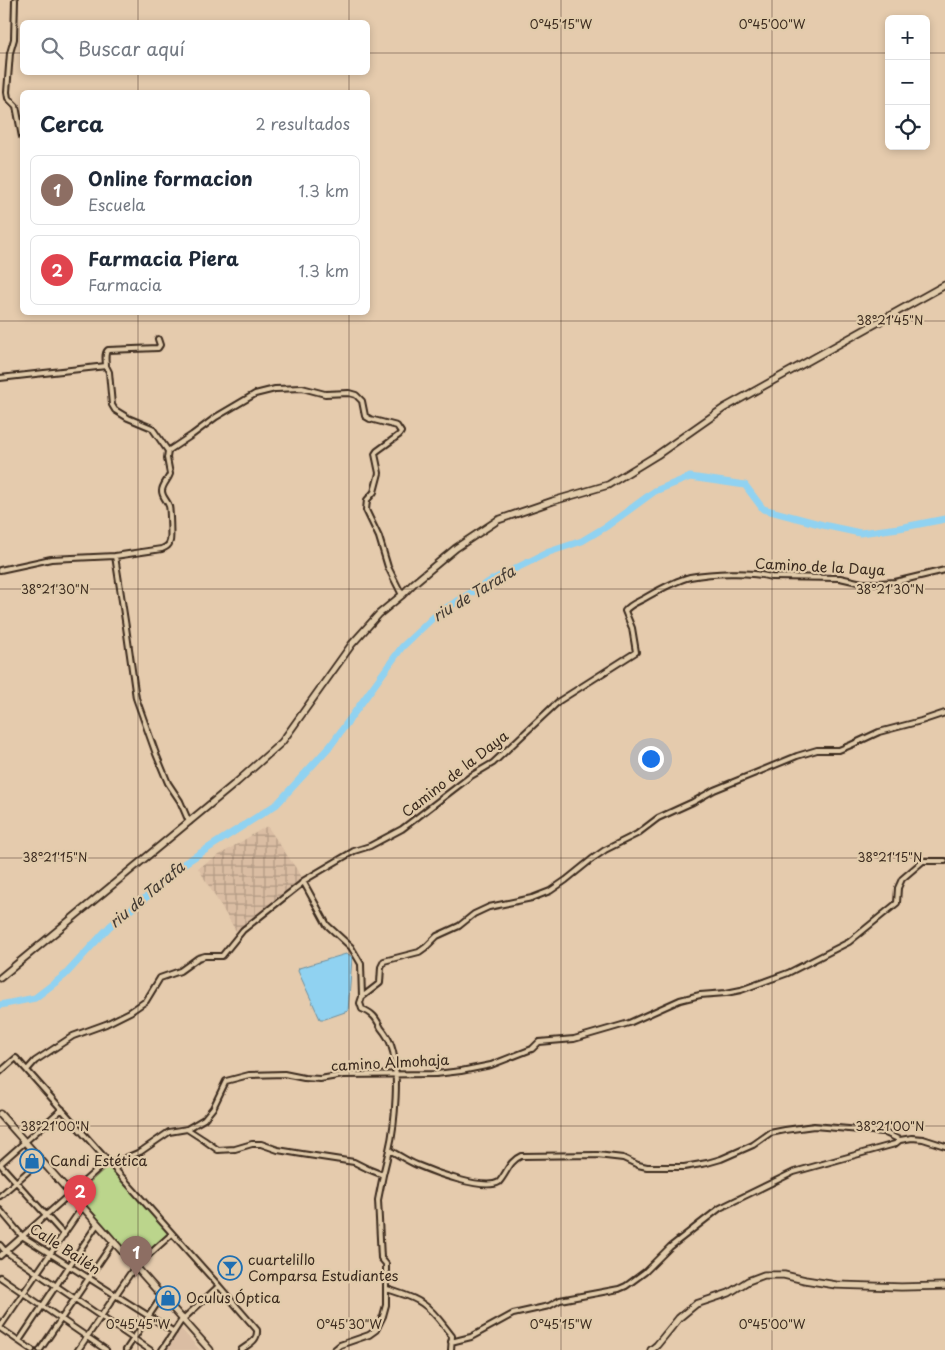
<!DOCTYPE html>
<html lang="es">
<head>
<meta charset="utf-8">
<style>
	:root { --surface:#fff; --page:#f6f6f7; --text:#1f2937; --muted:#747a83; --line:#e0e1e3; --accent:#1f6fb2 }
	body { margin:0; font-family:"Playpen Sans",sans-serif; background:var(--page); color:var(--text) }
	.controls { position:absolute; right:15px; top:15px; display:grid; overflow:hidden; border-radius:8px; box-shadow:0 2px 8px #0003 }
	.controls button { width:45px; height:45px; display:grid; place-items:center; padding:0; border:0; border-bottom:1px solid var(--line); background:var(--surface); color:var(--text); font:25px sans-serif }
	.you { position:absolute; left:650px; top:758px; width:18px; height:18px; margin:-12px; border:4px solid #fff; border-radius:50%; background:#1a73e8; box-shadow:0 0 0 8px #1a73e833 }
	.badge { display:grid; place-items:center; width:32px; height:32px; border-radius:50%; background:var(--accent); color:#fff; font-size:16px; font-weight:700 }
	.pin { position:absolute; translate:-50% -41px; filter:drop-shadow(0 1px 2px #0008) }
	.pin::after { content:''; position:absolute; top:26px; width:18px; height:15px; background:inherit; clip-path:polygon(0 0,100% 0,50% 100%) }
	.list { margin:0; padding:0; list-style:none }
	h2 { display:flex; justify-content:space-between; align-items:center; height:65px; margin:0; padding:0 20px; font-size:21px }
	h2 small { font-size:16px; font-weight:400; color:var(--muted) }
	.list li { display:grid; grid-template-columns:32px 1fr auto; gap:15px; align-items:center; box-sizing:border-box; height:70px; margin:0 10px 10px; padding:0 10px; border:1px solid var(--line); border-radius:8px }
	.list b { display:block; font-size:19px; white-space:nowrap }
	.list p { margin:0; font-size:16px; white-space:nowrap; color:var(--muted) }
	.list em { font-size:16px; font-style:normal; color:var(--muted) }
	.icon { flex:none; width:28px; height:28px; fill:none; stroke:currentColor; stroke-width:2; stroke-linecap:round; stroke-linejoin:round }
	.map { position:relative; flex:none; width:945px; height:1350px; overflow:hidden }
	.search { position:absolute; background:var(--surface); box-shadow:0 2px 8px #0003; left:20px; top:20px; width:350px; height:55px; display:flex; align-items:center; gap:12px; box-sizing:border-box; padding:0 18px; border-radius:8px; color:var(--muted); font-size:19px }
	.panel { position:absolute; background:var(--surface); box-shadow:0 2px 8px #0003; left:20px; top:90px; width:350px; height:225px; border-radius:8px }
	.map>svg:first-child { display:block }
	.built { fill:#dabda3 }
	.industrial { fill:url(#industrial-grid) }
	.park { fill:#bbd58c; stroke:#7b8055 }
	.water { fill:#90d2f1; stroke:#6e8f9d }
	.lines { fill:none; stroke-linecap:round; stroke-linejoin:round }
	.river { stroke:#90d2f1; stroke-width:7 }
	.street-casing { stroke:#3b2a1e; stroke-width:8 }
	.secondary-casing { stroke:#3b2a1e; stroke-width:9 }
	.street { stroke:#e1cbaa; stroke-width:4 }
	.secondary { stroke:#e1cbaa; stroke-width:5.5 }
	.ticks { fill:none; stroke:#3b2a1e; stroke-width:1; stroke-opacity:0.45 }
	.labels { text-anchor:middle; stroke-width:4.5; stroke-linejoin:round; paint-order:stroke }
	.street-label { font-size:14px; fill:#3b2a1e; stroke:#e1cbaa }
	.poi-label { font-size:14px; fill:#3b2a1e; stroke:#e1cbaa; text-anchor:start }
	.water-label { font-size:15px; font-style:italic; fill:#443b33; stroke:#e1cbaa }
	.ticks-label { font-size:12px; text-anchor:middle; fill:#3b2a1e; stroke:#e1cbaa; stroke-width:4.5; stroke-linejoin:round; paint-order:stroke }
</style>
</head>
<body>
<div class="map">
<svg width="945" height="1350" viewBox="0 0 945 1350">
	<defs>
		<pattern id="industrial-grid" width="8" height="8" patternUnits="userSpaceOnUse" patternTransform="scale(1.25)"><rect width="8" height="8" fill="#dabda3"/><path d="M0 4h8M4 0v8" fill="none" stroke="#b29a84"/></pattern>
	</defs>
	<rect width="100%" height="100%" fill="#e5cbad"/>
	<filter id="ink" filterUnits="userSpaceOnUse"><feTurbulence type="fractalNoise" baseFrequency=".02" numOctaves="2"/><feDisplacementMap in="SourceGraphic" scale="10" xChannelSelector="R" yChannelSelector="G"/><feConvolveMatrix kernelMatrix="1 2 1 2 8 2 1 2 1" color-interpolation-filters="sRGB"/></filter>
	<g filter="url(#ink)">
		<path class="built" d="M180 1330H182L200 1350H166Z"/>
		<path class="industrial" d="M267 826 302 877 295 887 236 931 198 868Z"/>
		<path class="park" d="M108 1166 168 1233 136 1261 77 1194Z"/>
		<path class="water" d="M346 954 350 955 352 958 348 1011 325 1019H320L298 971 299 968Z"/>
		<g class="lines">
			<path class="river" d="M0 1005 35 998 65 975 110 926 149 895 174 870 277 804 331 745 402 647 438 613 492 580 549 552 582 541 607 526 655 491 690 477 745 485 763 509 823 525 860 533 899 528 945 519"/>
			<g class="street-casing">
				<path id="street" d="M15 0 14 39 10 53 7 92 8 98 16 106 22 137
					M106 366C106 361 104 353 108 350L158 348 160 345 158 339
					M0 378 106 366 109 372 112 405 115 410 128 418 152 428 168 451
					M115 556 126 627 136 698 156 754 168 783 180 801 189 822
					M0 570 51 559 115 556 162 549C166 547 169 546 170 541 171 538 170 509 169 506 167 500 162 497 162 491 162 485 168 480 170 474L167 458 168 451 192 435 216 417 255 394 275 389 302 388 325 394 349 393 356 395 362 401 365 416 370 419 397 426 401 432 399 435 377 451 375 454 379 473 374 492 367 500 366 510 379 537 388 567 402 595
					M303 881 327 925 351 947 361 964 362 997
					M27 1070 35 1061 73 1036 106 1024 130 1012 146 1001 160 978 180 971 198 958 205 956H222L243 930 301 884 303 881 354 851 370 846 402 829 471 776 493 763 559 701 636 652 632 628 625 611C630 604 638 602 645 598 659 590 674 581 690 577 712 573 750 571 771 577L840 578 862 583H879L895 582 945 570
					M0 1072 16 1058 219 1286 181 1321 162 1350
					M187 1129 204 1140 218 1150 235 1149 252 1144H261L278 1150 302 1154 354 1162 368 1169 383 1175 389 1150C399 1155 407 1161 417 1165 433 1172 484 1191 499 1182 507 1173 509 1161 521 1156L597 1155 623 1158 638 1165 647 1167H684L707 1163 721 1159 753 1145 770 1133 785 1130 814 1126 883 1132 900 1140 912 1138 923 1139 945 1146
					M389 1150C395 1125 400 1069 391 1045 389 1039 385 1033 381 1028 376 1018 373 1013 362 1009L360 1003 362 997 380 983 381 967 384 961 419 952 426 947 437 936 459 926 474 914 489 907 532 898 550 891 566 880 592 859 605 850 637 834 658 818 693 802 714 790 797 756 817 750H839L851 745 879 732 921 721 945 713
					M0 1164 64 1235
					M0 1164 62 1109
					M0 1196 41 1160
					M0 1210 22 1236 174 1332
					M0 1245 5 1251 150 1350
					M0 1256 107 1161 114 1163 140 1152 169 1132 187 1129 204 1119 213 1108 226 1081 249 1075 284 1074 304 1078 320 1079 343 1075 436 1074 461 1071 491 1065 532 1049 539 1042 574 1039 629 1023 680 1000 700 995 726 993 741 990 788 973 849 942 897 903 898 888 902 879 923 861H945
					M0 1277 106 1350
					M219 1286 257 1330C258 1341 249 1344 241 1350
					M387 1289C398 1293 413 1296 423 1304 435 1312 443 1325 452 1336L451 1350
					M0 1327 81 1209
					M0 1328 32 1350
					M19 1341 96 1226
					M451 1342 471 1337 513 1314 549 1306 560 1300 619 1289 626 1286 645 1272 670 1247 720 1208 794 1172 895 1144 900 1140
					M40 1350 112 1244
					M78 1350 134 1268 172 1234
					M126 1350 162 1296
					M334 1350 340 1345 369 1335 376 1330 383 1316 386 1305V1264L381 1258 378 1200 383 1175"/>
			</g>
			<g class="secondary-casing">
				<path id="secondary" d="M0 978 237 782 282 742 352 644 379 614 402 595 414 583 456 548 498 520 553 501 608 485 657 455 724 408 945 285
					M0 1114 210 1350
					M651 1350 657 1345 679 1318 696 1304 729 1293 748 1281 764 1275H784L805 1280 836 1285 901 1287 945 1286"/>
			</g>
			<use href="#street" class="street"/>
			<use href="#secondary" class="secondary"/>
		</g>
	</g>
	<path class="ticks" d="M138 0V22M349 0V22M561 0V1350M772 0V1350M0 53H22M368 53H889M926 53H945M138 72V92M349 72V92M138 312V1350M349 312V1350M0 321H945M0 589H945M0 858H945M0 1126H945"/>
	<defs>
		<g id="shop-ring" transform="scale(1.25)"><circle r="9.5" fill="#e1cbaa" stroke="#1f6fb2" stroke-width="1.5"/><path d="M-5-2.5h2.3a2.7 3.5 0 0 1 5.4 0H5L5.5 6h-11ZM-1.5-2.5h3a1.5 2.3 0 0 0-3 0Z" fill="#1f6fb2"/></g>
		<g id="bar-ring" transform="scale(1.25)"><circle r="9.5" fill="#e1cbaa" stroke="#1f6fb2" stroke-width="1.5"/><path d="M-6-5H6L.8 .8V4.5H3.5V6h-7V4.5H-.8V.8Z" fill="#1f6fb2"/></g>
	</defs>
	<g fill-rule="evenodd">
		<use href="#shop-ring" x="32" y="1161"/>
		<use href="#bar-ring" x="230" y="1268"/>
		<use href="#shop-ring" x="168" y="1298"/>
	</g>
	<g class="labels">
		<g class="street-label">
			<text transform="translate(820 567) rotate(3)" y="5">Camino de la Daya</text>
			<text transform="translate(455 774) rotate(-38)" y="5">Camino de la Daya</text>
			<text transform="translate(390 1063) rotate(-3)" y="5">camino Almohaja</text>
			<text transform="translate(65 1249) rotate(33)" y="5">Calle Bailén</text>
		</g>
		<g class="poi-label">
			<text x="50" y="1166">Candi Estética</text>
			<text x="248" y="1265">cuartelillo<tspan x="248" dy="16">Comparsa Estudiantes</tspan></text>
			<text x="186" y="1303">Oculus Óptica</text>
		</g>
		<g class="water-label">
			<text transform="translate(474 594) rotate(-31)" y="5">riu de Tarafa</text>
			<text transform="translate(147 895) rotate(-40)" y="5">riu de Tarafa</text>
		</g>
	</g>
	<g class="ticks-label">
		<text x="561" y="29">0°45'15"W</text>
		<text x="772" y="29">0°45'00"W</text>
		<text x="890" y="325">38°21'45"N</text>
		<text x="55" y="594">38°21'30"N</text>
		<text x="890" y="594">38°21'30"N</text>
		<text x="55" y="862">38°21'15"N</text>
		<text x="890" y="862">38°21'15"N</text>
		<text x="55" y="1131">38°21'00"N</text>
		<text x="890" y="1131">38°21'00"N</text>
		<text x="138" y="1329">0°45'45"W</text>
		<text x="349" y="1329">0°45'30"W</text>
		<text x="561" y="1329">0°45'15"W</text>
		<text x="772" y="1329">0°45'00"W</text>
	</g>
</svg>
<div class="controls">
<button>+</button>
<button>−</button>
<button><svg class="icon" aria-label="locate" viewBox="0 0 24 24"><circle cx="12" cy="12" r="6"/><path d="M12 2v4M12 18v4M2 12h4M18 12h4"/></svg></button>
</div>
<div class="you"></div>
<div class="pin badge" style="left:136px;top:1277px;background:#8d6e63">1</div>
<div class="pin badge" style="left:80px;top:1216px;background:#e0444e">2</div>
<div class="search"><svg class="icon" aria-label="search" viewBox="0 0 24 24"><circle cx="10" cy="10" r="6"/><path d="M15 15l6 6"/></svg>Buscar aquí</div>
<section class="panel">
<h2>Cerca<small>2 resultados</small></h2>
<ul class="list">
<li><span class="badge" style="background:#8d6e63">1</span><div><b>Online formacion</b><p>Escuela</p></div><em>1.3 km</em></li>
<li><span class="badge" style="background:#e0444e">2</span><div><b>Farmacia Piera</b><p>Farmacia</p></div><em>1.3 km</em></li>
</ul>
</section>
</div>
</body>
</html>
